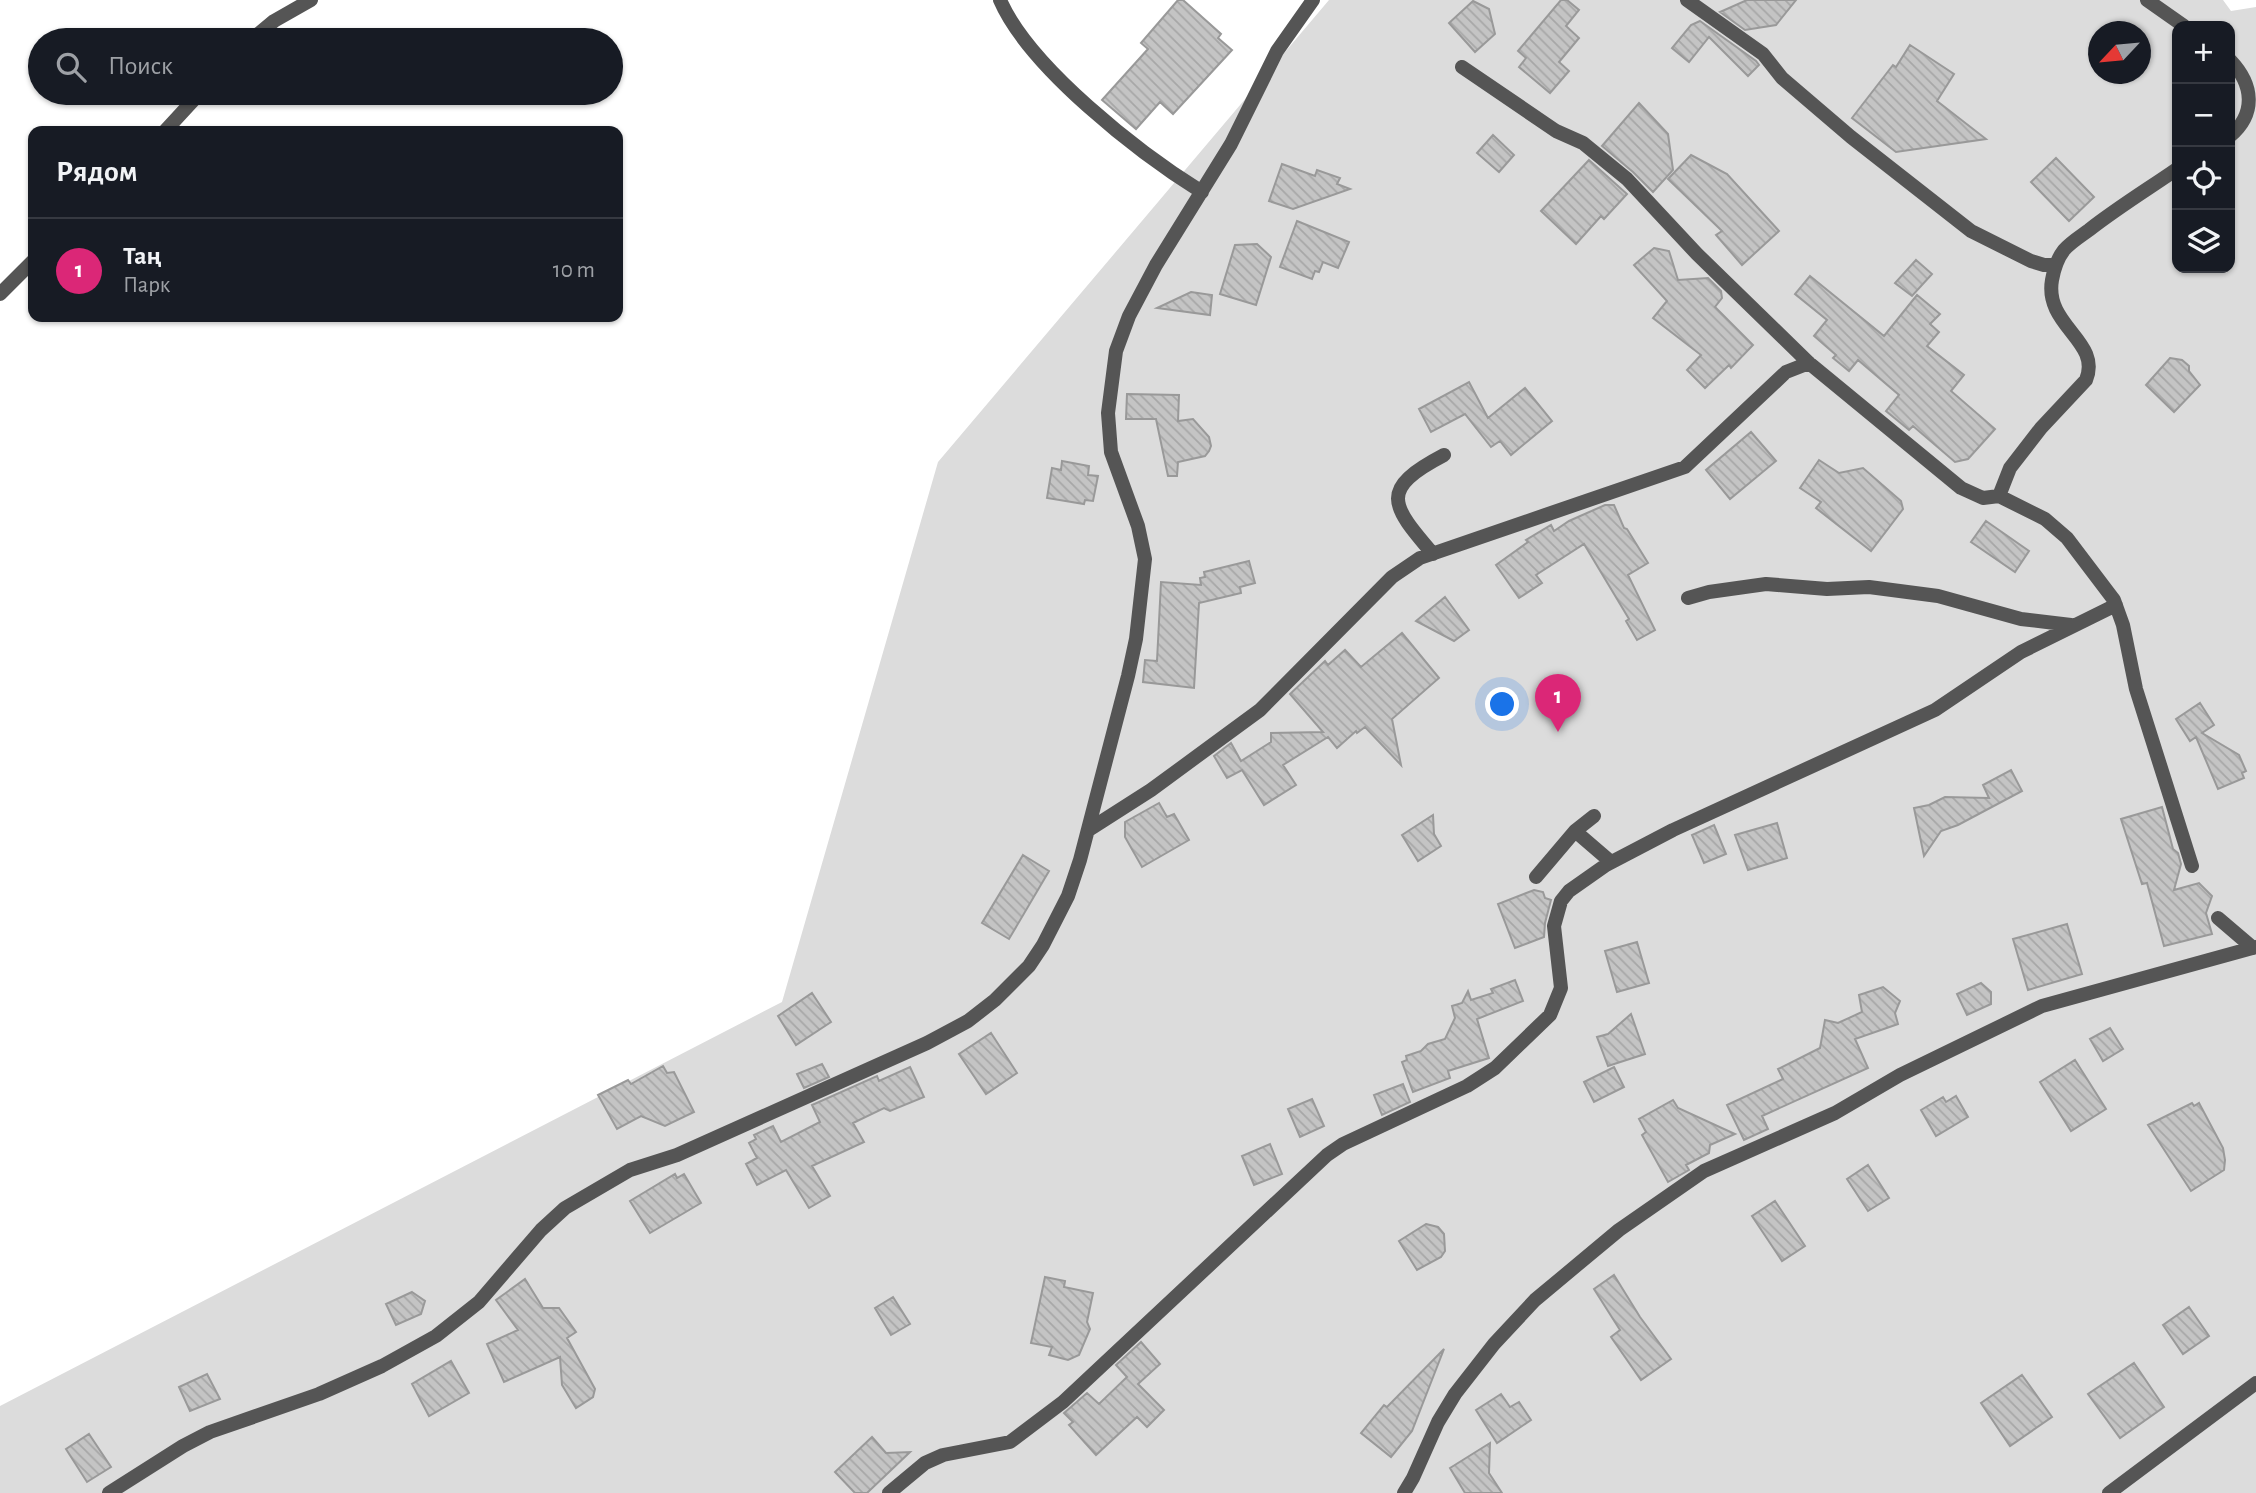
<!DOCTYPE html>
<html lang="ru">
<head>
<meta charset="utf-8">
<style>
	:root { --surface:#171b24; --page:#20242c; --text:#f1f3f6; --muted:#9ea1a6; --line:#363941; --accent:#db2777 }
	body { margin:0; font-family:"Alegreya Sans",sans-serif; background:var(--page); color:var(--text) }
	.controls { position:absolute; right:21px; top:21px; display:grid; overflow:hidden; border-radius:14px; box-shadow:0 2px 5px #0004 }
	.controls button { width:63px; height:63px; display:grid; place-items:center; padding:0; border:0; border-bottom:2px solid var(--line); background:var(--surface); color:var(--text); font:35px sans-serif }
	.compass { position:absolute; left:2088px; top:21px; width:63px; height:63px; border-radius:50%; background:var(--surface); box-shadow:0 2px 5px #0004; rotate:244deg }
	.you { position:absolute; left:1503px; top:705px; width:24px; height:24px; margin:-18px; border:5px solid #fff; border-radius:50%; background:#1a73e8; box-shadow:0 0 0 10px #1a73e833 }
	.badge { display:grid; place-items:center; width:46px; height:46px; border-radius:50%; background:var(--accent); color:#fff; font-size:23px; font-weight:700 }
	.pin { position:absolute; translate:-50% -58px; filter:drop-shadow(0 2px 4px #0008) }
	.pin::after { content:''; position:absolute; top:37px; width:24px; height:21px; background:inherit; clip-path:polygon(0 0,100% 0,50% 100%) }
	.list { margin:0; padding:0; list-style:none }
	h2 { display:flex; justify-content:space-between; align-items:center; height:91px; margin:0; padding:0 28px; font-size:30px }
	h2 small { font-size:23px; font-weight:400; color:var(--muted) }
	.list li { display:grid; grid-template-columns:46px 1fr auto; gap:21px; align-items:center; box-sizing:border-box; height:105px; padding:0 28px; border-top:2px solid var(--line) }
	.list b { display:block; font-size:26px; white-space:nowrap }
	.list p { margin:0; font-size:23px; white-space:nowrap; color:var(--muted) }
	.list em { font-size:23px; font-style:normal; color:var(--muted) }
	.icon { flex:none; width:38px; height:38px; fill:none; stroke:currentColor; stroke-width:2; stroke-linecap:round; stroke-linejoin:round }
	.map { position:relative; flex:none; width:2256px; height:1493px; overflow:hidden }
	.search { position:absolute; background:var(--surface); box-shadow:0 2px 5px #0004; left:28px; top:28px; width:595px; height:77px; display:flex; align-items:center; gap:18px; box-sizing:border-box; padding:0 24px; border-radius:38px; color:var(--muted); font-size:26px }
	.panel { position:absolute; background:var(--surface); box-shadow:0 2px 5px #0004; left:28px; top:126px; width:595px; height:196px; border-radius:14px }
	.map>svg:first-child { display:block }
	.green { fill:#dcdcdc; fill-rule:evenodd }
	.building { fill:url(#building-back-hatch); stroke:#999; stroke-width:2 }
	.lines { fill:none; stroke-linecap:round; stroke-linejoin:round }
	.minor { stroke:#555; stroke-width:14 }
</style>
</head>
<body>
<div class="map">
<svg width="2256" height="1493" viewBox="0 0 2256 1493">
	<defs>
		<pattern id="building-back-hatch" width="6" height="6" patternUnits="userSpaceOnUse" patternTransform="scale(1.75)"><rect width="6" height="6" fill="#c4c4c4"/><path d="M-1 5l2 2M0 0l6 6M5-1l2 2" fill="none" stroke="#a7a7a7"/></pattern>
	</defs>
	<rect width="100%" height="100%" fill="#fff"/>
	<path class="green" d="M1329 0H2223L2231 11 2256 7V1493H0V1406L782 1002 938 462ZM2177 26H2230V268H2177ZM2098 32H2140V74H2098Z"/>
	<path class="building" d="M1178 0H1183L1221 34 1218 38 1232 50 1173 114 1160 102 1136 129 1102 100 1148 49 1141 43Z
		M1561 0H1567L1579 10 1566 26 1579 38 1559 62 1569 71 1550 93 1519 67 1526 58 1518 51Z
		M1747 0H1796L1776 25 1745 30 1720 12Z
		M1473 1 1489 9 1495 34 1475 52 1449 23Z
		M1700 21 1756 61 1759 65 1748 76 1709 37 1689 62 1672 48 1691 25Z
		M1910 45 1954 74 1937 101 1986 139 1896 152 1852 118 1893 65 1896 67Z
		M1639 103 1668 134 1673 170 1653 192 1633 172 1602 146Z
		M1493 135 1514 155 1499 172 1477 153Z
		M1691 155 1727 174 1779 231 1742 265 1716 235 1722 231 1668 179Z
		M2056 158 2094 197 2069 221 2031 182Z
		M1589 160 1627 194 1604 219 1601 216 1576 244 1541 211Z
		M1282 164 1315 176 1317 170 1340 178 1337 184 1350 189 1293 209 1269 201Z
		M1297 221 1349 242 1338 268 1323 262 1319 272 1315 271 1312 279 1280 267Z
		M1257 244 1271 257 1256 305 1220 294 1235 245Z
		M1654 248 1669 251 1678 280 1708 278 1721 291 1722 298 1715 307 1753 345 1731 368 1729 365 1705 388 1687 370 1701 355 1653 318 1667 301 1634 265Z
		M1916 260 1932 274 1912 296 1895 283Z
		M1810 276 1884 336 1917 295 1940 314 1930 324 1939 332 1927 346 1964 375 1951 391 1995 429 1968 459 1955 462 1913 426 1909 430 1886 411 1899 395 1858 360 1849 371 1833 358 1836 355 1814 336 1827 320 1795 294Z
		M1191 292 1212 295 1210 315 1157 308Z
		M2170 358 2182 360 2189 366V371L2200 385 2174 412 2146 385Z
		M1469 382 1488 418 1525 388 1552 421 1511 455 1500 441 1491 447 1465 414 1431 432 1419 409Z
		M1127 394 1179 395 1178 421 1193 419 1209 437 1211 446 1209 451 1205 456 1178 462 1177 476H1168L1156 419H1126Z
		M1751 432 1776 461 1730 499 1706 470Z
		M1819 460 1839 473 1863 468 1901 501 1903 509 1871 551 1816 508 1821 502 1800 488Z
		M1062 461 1089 466 1088 475 1098 476 1093 501 1085 500 1084 504 1047 498 1052 468 1061 470Z
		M1605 505H1614L1624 528 1627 529 1648 563 1628 575 1655 630 1637 640 1626 621 1629 619 1584 544 1536 575 1542 583 1519 598 1496 565 1528 542 1526 540 1551 525 1554 531 1569 521Z
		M1986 521 2029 551 2015 572 1971 542Z
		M1249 561 1255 583 1240 587 1241 593 1199 603 1194 688 1143 682 1145 660 1157 661 1161 582 1201 585 1200 578 1205 577 1204 572Z
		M1445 597 1469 630 1454 641 1416 621Z
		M1402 633 1439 678 1392 719 1401 765 1365 727 1357 733 1356 731 1337 748 1328 737 1283 765 1296 785 1264 805 1242 770 1227 778 1214 756 1231 743 1241 761 1271 742V733L1323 732 1290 694 1325 661 1328 665 1345 650 1361 667Z
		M2200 703 2214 725 2202 733 2239 755 2246 771 2242 773 2244 778 2218 789 2196 737 2190 741 2176 719Z
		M2011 770 2022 791 1958 825 1941 831 1924 856 1914 808 1929 805 1945 797 1989 798 1983 785Z
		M1159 803 1167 817 1174 814 1189 840 1142 867 1125 837V822Z
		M2162 807 2173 849 2178 853 2181 864 2174 890 2199 883 2212 896 2206 913 2212 934 2164 946 2147 883 2142 884 2121 819Z
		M1433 815 1434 834 1441 846 1418 861 1402 835Z
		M1777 823 1787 858 1748 870 1735 835Z
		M1714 825 1726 854 1704 863 1692 835Z
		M1023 855 1049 871 1009 939 982 923Z
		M1534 890 1543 892 1545 898 1551 900 1545 923 1544 937 1515 948 1498 904Z
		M2067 924 2082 974 2028 990 2013 939Z
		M1637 942 1649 983 1617 992 1605 951Z
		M1515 980 1523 1001 1477 1019 1489 1058 1448 1071 1450 1078 1413 1092 1402 1062 1407 1060 1406 1056 1421 1051 1428 1044 1445 1039 1455 1018 1452 1006 1462 1003 1468 991 1471 1000 1493 993 1491 989Z
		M1981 983 1991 992V1004L1967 1015 1957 994Z
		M1883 987 1900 1001 1895 1013 1898 1024 1855 1039 1868 1068 1762 1116 1768 1129 1744 1140 1727 1105 1783 1079 1778 1069 1820 1048 1825 1020 1838 1023 1862 1012 1859 995Z
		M812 993 831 1022 796 1045 778 1016Z
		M1631 1014 1645 1054 1608 1066 1597 1037 1608 1034Z
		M2110 1028 2123 1049 2103 1061 2090 1039Z
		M991 1033 1017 1073 986 1094 959 1054Z
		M2075 1060 2106 1109 2071 1131 2040 1082Z
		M822 1064 829 1077 804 1088 797 1074Z
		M663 1066 667 1073 674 1072 694 1112 665 1126 641 1116 617 1129 598 1095 628 1080 631 1084Z
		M910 1067 924 1097 890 1111 884 1108 853 1123 864 1142 812 1166 830 1196 809 1208 786 1170 757 1185 746 1164 757 1158 749 1143 756 1139 754 1135 773 1126 781 1142 820 1122 812 1105 877 1076 879 1081Z
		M1614 1067 1624 1087 1594 1102 1584 1082Z
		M1403 1084 1410 1102 1382 1115 1374 1095Z
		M1956 1096 1968 1117 1936 1136 1921 1110 1943 1097 1946 1102Z
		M1312 1099 1324 1126 1300 1137 1288 1109Z
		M1673 1100 1678 1108 1735 1134 1710 1145 1709 1153 1686 1165 1689 1170 1668 1182 1642 1135 1646 1132 1639 1119Z
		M2192 1103 2194 1106 2199 1103 2223 1148 2225 1160 2224 1170 2191 1191 2148 1125Z
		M1270 1144 1282 1174 1254 1185 1242 1156Z
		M1868 1165 1889 1198 1868 1211 1847 1179Z
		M675 1174 677 1178 684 1174 701 1203 650 1233 630 1201Z
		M1775 1201 1805 1246 1782 1261 1752 1216Z
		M1426 1224 1438 1227 1444 1234 1445 1251 1441 1257 1417 1270 1399 1241Z
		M1614 1275 1640 1317 1671 1359 1641 1380 1611 1337 1620 1330 1594 1289Z
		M1045 1277 1065 1281 1064 1287 1093 1293 1087 1322 1090 1329 1079 1355 1068 1360 1049 1355 1052 1347 1031 1343Z
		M525 1279 543 1308H559L576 1332 567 1338 595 1389 593 1397 576 1408 562 1385 560 1357 504 1382 487 1344 518 1330 496 1300Z
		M412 1292 425 1301 421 1314 396 1325 386 1304Z
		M893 1297 910 1324 891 1335 875 1308Z
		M2189 1307 2209 1336 2183 1354 2163 1325Z
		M1141 1342 1160 1364 1138 1384 1164 1410 1147 1427 1137 1417 1096 1455 1069 1425 1073 1422 1064 1413 1087 1393 1099 1404 1127 1377 1116 1365Z
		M1444 1349 1412 1431 1391 1457 1361 1433 1384 1405 1387 1407Z
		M451 1361 469 1393 429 1416 412 1384Z
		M2134 1363 2164 1407 2120 1438 2088 1394Z
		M207 1374 220 1399 190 1411 179 1387Z
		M2022 1375 2052 1417 2010 1446 1981 1403Z
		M1501 1394 1510 1407 1519 1402 1531 1420 1497 1443 1476 1410Z
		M89 1434 111 1467 87 1482 66 1449Z
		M872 1437 886 1453 910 1452 867 1493H855L835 1472Z
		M1490 1443 1489 1473 1502 1493H1465L1450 1468Z"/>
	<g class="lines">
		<path class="minor" d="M1000 0C1029 67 1139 153 1202 192
			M1687 0 1763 54 1782 78 1851 137 1971 231 2031 261 2044 265H2055
			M2147 0 2184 26
			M251 40 274 21 311 0
			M2230 60C2254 85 2256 114 2230 136
			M1462 67 1556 131 1583 143 1627 179 1697 254 1809 363 1961 488 1983 498 1999 496 2045 519 2067 538 2114 600 2123 625 2136 689 2192 866
			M165 131 200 93
			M0 294 33 261
			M1999 496 2010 468 2041 428 2086 380C2102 341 2044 326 2052 280 2054 269 2057 259 2064 250 2071 242 2081 236 2089 230 2117 208 2148 189 2177 169
			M1433 554C1390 504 1379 489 1444 455
			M1688 598 1709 592 1766 584 1827 589 1869 587 1938 596 2021 619 2071 625
			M1090 829 1151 790 1260 710 1392 577 1420 558 1685 467 1786 372 1809 363
			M1575 831 1611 862
			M1536 877 1575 831 1594 816
			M2218 918 2253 948
			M109 1493 183 1446 210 1432 319 1394 382 1366 436 1336 479 1302 541 1230 565 1208 630 1170 677 1155 927 1043 968 1021 995 1000 1029 966 1043 945 1068 896 1080 860 1128 676 1136 639 1145 559 1138 526 1111 452 1108 413 1116 351 1129 316 1156 265 1231 144 1277 51 1313 0
			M889 1493 925 1463 943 1455 1010 1442 1063 1402 1327 1155 1343 1144 1467 1086 1495 1068 1550 1015 1561 988 1554 926 1561 901 1569 891 1606 865 1673 830 1935 710 2021 652 2116 605
			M1404 1493 1413 1478 1438 1422 1455 1394 1494 1344 1535 1300 1619 1230 1704 1171 1835 1113 1900 1075 2042 1006 2256 947
			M2109 1493 2256 1383"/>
	</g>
</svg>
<div class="controls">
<button>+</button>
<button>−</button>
<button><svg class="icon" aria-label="locate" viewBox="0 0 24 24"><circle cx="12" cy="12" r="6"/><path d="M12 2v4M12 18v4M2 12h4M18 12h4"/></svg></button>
<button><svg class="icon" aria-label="layers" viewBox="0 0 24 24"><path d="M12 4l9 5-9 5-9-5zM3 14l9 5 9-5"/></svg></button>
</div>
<svg class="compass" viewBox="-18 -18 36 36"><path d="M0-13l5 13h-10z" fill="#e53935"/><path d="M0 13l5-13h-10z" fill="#9ea1a6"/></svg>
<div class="you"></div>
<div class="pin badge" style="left:1558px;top:732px">1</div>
<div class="search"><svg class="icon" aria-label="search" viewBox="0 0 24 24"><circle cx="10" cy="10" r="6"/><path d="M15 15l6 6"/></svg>Поиск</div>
<section class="panel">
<h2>Рядом<small></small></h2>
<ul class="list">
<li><span class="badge">1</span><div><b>Таң</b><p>Парк</p></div><em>10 m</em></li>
</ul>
</section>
</div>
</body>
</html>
